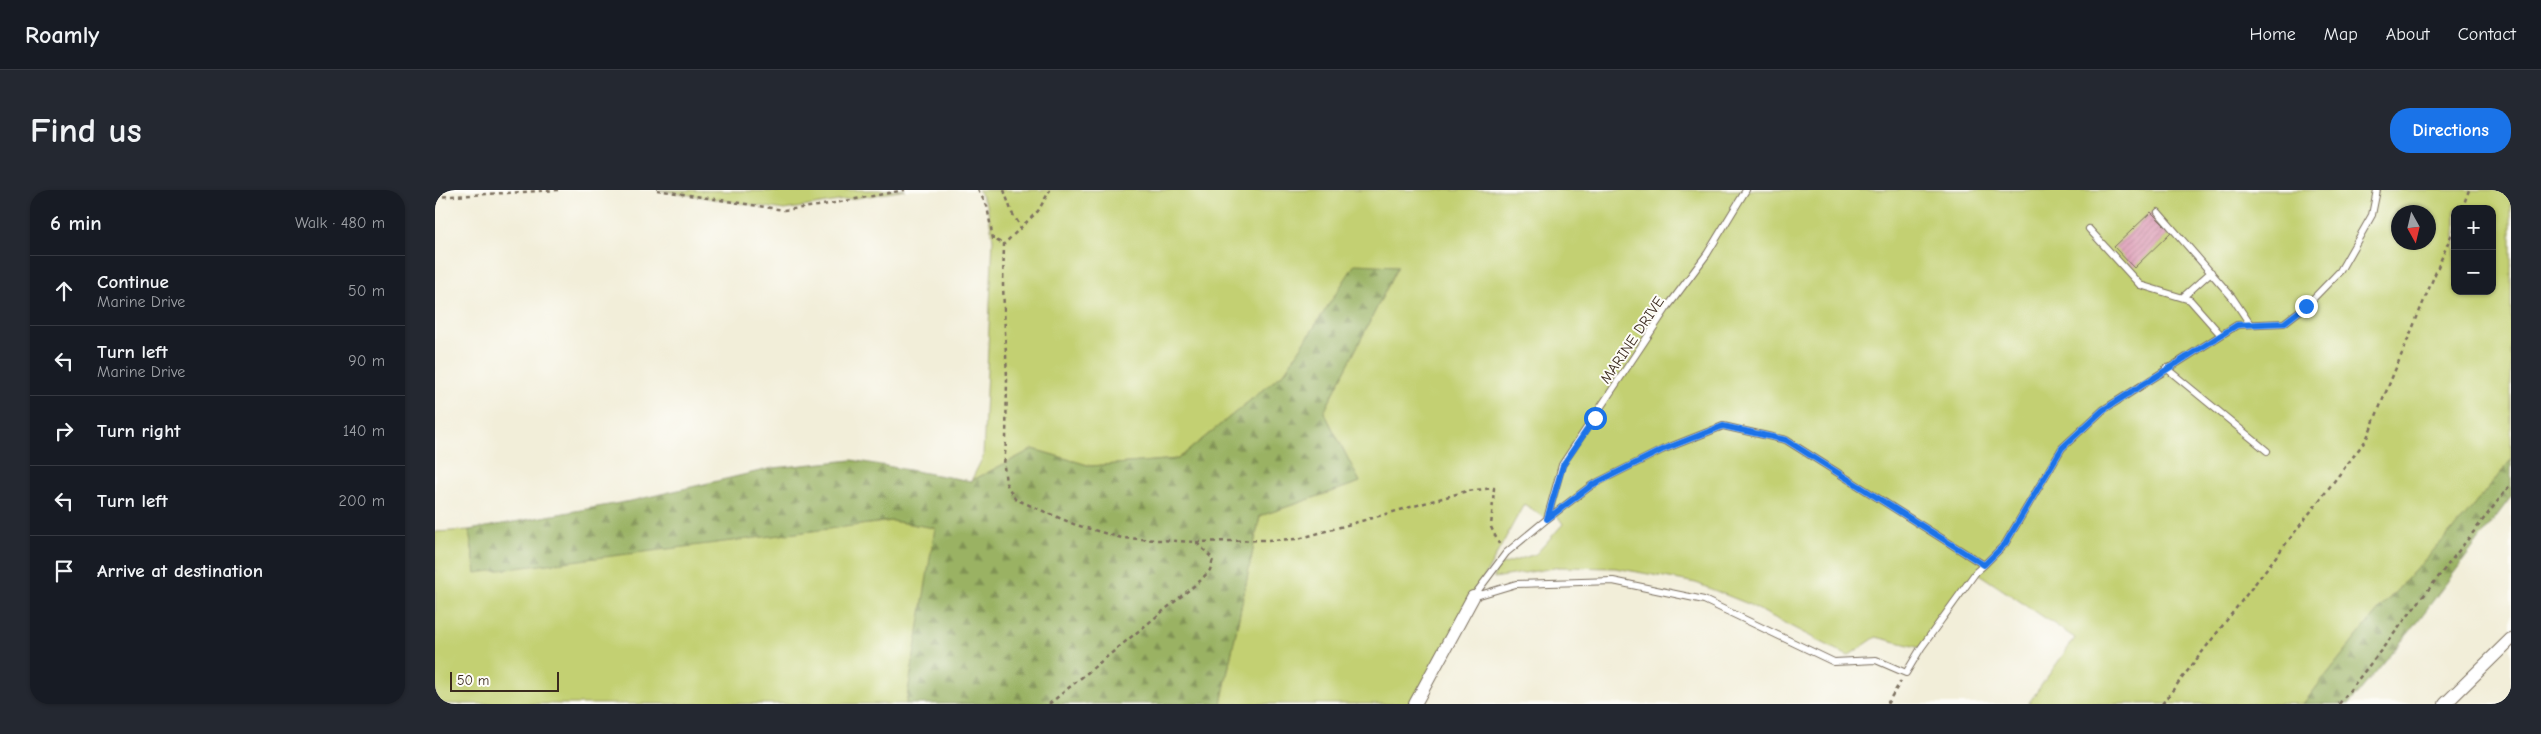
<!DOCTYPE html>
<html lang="en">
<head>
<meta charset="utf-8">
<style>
	:root { --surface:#171b24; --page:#242831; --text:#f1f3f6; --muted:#9ea1a6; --line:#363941; --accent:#1a73e8 }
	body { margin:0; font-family:"Comic Neue",sans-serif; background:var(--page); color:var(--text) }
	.controls { position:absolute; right:15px; top:15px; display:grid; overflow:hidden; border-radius:10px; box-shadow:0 1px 4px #0004 }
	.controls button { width:45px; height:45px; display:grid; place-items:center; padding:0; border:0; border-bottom:1px solid var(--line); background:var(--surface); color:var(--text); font:25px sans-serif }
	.compass { position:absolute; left:1956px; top:15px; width:45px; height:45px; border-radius:50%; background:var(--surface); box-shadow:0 1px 4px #0004; rotate:172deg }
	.scale { position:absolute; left:15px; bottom:12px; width:109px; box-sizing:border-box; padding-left:5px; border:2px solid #3b2a1e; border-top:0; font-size:14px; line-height:18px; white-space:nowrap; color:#3b2a1e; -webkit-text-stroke:4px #fdfcf7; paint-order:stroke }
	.stop { position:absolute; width:15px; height:15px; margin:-11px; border:4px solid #1a73e8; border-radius:50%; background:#fff }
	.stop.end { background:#1a73e8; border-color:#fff; box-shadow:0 1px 5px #0008 }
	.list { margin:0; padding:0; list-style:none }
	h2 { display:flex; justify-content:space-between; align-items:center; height:65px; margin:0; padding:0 20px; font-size:21px }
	h2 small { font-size:16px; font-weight:400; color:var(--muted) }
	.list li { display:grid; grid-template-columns:32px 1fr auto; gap:15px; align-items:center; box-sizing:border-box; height:70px; padding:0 20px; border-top:1px solid var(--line) }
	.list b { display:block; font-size:19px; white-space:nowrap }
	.list p { margin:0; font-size:16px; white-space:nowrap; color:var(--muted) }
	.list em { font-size:16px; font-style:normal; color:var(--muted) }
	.icon { flex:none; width:28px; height:28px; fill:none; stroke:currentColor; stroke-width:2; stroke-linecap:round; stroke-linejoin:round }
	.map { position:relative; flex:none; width:2076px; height:514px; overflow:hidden; border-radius:20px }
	header { display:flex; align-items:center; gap:30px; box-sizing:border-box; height:70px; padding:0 25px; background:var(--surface); border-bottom:1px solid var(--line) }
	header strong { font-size:24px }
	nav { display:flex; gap:28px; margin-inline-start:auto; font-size:18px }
	.intro { display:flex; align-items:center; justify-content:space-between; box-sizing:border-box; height:120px; padding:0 30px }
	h1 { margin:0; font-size:35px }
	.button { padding:12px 22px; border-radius:20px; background:var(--accent); color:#fff; font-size:18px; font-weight:700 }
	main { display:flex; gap:30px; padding:0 30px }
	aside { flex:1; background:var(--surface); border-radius:20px; box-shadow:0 1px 4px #0004 }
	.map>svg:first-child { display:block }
	.grass { fill:#c3d072; stroke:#7f7d48; fill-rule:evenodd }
	.forest { fill:url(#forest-firs); stroke:#6a6e41 }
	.building { fill:url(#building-hatch) }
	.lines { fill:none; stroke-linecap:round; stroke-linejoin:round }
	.service-casing { stroke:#7b6f5f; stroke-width:8 }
	.minor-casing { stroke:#7b6f5f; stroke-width:14 }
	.path { stroke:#7b6f5f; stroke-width:2.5; stroke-dasharray:4 4; stroke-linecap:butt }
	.service { stroke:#fff; stroke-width:6 }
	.minor { stroke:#fff; stroke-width:12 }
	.route { stroke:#1a73e8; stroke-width:6 }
	.labels { text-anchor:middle; stroke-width:4; stroke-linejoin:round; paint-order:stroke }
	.street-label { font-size:15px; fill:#3b2a1e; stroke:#fdfcf7 }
</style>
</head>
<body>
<header>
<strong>Roamly</strong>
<nav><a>Home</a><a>Map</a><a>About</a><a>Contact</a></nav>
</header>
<div class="intro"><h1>Find us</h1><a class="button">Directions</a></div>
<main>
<aside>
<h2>6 min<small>Walk · 480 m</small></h2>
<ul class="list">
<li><svg class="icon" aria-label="ahead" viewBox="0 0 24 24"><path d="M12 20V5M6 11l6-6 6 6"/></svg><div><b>Continue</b><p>Marine Drive</p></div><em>50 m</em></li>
<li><svg class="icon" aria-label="left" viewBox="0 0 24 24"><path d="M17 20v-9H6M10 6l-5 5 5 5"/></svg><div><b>Turn left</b><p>Marine Drive</p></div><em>90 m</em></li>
<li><svg class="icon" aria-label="right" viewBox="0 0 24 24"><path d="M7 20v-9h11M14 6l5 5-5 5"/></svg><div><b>Turn right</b></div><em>140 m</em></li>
<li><svg class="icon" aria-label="left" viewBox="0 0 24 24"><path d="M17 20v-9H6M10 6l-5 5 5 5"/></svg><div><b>Turn left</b></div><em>200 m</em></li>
<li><svg class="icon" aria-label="arrive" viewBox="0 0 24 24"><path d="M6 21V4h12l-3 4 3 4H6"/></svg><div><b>Arrive at destination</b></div></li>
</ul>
</aside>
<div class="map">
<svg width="2076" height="514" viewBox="0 0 2076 514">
	<defs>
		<pattern id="forest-firs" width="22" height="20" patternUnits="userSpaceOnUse" patternTransform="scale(1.25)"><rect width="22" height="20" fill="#9ab264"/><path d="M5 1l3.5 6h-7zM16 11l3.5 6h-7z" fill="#7f9152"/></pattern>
		<pattern id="building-hatch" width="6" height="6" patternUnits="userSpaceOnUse" patternTransform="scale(1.25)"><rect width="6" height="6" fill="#dfa0b9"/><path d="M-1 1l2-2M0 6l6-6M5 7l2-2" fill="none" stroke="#b68396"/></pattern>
	</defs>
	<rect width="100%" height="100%" fill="#fdfcf7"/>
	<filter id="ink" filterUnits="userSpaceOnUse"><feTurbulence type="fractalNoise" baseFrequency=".02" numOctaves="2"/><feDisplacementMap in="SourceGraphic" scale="10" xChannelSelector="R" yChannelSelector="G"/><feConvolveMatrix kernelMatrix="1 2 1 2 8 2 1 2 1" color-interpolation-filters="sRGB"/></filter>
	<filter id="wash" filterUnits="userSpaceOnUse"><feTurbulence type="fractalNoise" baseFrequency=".0096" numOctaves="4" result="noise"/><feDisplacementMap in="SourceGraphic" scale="20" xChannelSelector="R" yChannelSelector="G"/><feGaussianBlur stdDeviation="1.12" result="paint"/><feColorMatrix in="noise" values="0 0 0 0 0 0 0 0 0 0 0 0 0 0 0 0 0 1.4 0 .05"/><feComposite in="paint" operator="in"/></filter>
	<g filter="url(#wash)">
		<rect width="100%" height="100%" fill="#f2eed9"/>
		<path class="grass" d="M223 0 387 2 394 0H470L349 20Z
			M543 0H2076V270L2031 325 1940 424 1868 514H1593L1640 448 1541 382 1486 458 1441 447 1413 466 1311 413 1261 393 1181 378 1125 377 1059 388 1060 377 1101 364 1128 334 1116 317 1112 329 1089 314 980 514H786L825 326 925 292 889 222 963 76 920 75 850 182 743 269 656 276 598 259 536 291 548 267 558 49 552 16ZM2020 19H2057V101H2020ZM1964 22H1994V52H1964Z
			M457 331 501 338 471 514H0V342L34 340 41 382Z"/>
		<path class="forest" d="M920 74 963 76 889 222 925 292 825 326 786 514H471L500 338 457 331 41 383 34 340 196 311 338 278 417 270 536 291 598 259 656 276 743 269 850 182Z
			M2076 270V307L1976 440 1914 514H1868L1940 424 2031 325Z"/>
		<g id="blocks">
			<path class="building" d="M1716 22 1736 42 1699 78 1679 57Z"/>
		</g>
	</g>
	<g filter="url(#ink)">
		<use href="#blocks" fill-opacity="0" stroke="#7b6f5f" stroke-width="1"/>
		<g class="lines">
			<g class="service-casing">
				<path id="service" d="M1311 0 1272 64 1231 119 1127 275 1112 329 1157 295 1227 260 1288 236 1351 250 1549 375 1570 354 1627 258 1668 220 1802 135 1849 133 1871 116 1905 81 1937 25 1942 0
					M1723 22 1797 107 1815 134
					M1654 39 1705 95 1755 110 1786 145
					M1748 107 1776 82
					M1731 178 1832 261
					M1038 407 1081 394 1178 391 1269 410 1399 472 1441 470 1471 483 1486 458 1541 382 1549 375
					M1038 407 1071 363 1112 329"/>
			</g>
			<g class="minor-casing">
				<path id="minor" d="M980 514 1038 407
					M2010 514 2076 449"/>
			</g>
			<path class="path" d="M222 0 349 20 383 16 470 0
				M543 0 552 16 558 49 569 54
				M569 0 577 23 586 37
				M0 7 123 0
				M2027 19 2034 0
				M761 352 863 349 1032 301 1059 298 1056 337 1064 354
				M614 514 765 391 775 380 778 369 761 352 687 348 641 335 580 309 571 293 569 276 571 251 572 188 568 95 569 54 603 21 615 0
				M1452 514 1466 491
				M1727 514 1931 250 2020 36
				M1904 514 2076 294"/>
			<use href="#service" class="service"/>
			<use href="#minor" class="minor"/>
		</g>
	</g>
	<g class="lines" filter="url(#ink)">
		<path class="route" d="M1160 228 1128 275 1112 329 1157 295 1227 260 1288 236 1351 250 1549 375 1570 354 1627 258 1668 220 1802 135 1849 133 1871 116"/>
	</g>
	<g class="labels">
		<g class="street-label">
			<text transform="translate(1197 150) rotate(-56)" y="5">MARINE DRIVE</text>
		</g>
	</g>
</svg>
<div class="controls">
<button>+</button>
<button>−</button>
</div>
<svg class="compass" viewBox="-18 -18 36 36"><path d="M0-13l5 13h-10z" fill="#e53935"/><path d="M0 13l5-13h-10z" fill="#9ea1a6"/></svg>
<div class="scale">50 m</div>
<div class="stop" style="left:1160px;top:228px"></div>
<div class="stop end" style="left:1871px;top:116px"></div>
</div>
</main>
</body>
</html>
